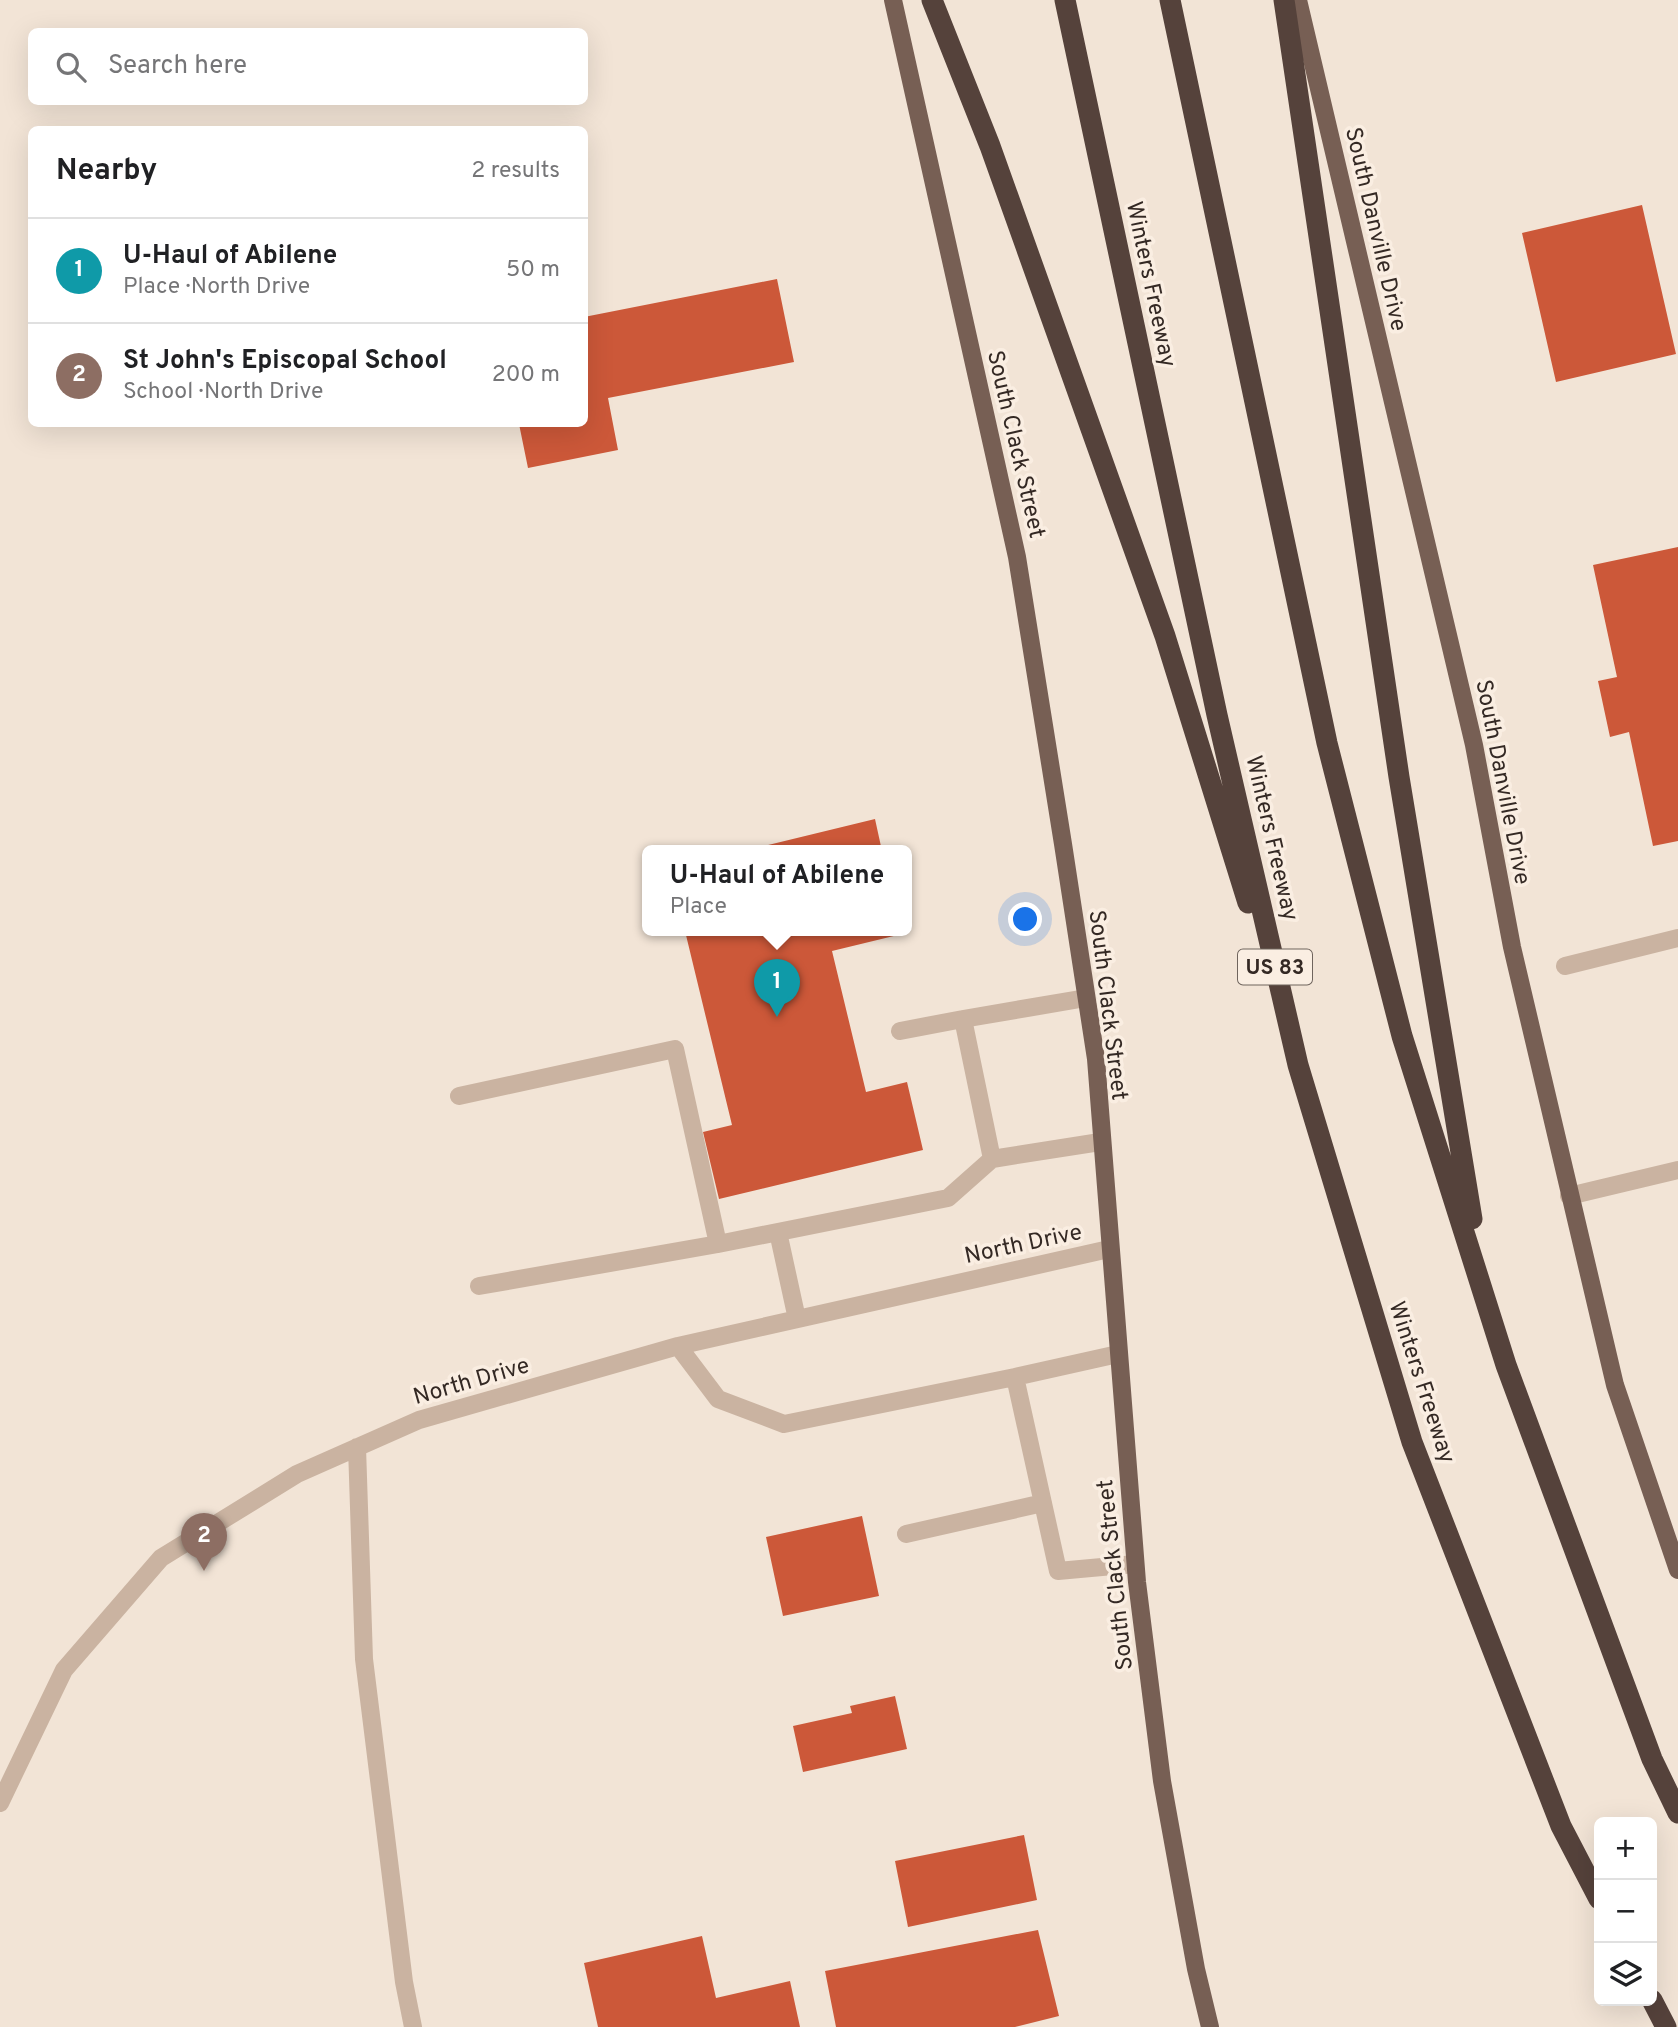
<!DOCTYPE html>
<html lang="en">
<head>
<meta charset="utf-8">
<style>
	:root { --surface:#fff; --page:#f2f2f2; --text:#202124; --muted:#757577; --line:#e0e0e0; --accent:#195457 }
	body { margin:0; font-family:Overpass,sans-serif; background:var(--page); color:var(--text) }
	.controls { position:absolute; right:21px; bottom:21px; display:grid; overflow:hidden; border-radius:10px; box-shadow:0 7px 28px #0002 }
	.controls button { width:63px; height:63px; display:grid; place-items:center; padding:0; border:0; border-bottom:2px solid var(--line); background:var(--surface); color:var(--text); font:35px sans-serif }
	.you { position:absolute; left:1026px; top:920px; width:24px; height:24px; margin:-18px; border:5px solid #fff; border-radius:50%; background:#1a73e8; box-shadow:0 0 0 10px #1a73e833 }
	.badge { display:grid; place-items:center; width:46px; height:46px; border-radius:50%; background:var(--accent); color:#fff; font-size:23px; font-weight:700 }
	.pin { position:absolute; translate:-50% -58px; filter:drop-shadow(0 2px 4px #0008) }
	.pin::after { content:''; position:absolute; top:37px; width:24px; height:21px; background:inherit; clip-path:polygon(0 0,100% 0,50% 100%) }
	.popup { position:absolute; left:642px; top:845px; width:270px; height:91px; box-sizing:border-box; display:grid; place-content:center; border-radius:10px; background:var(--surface); filter:drop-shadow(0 2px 5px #0005); font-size:23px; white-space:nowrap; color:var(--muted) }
	.popup b { font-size:26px; color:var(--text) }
	.popup::after { content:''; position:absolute; left:50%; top:100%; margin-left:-14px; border:14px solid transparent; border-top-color:var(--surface) }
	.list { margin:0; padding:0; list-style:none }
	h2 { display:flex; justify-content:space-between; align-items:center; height:91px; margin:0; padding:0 28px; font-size:30px }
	h2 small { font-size:23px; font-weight:400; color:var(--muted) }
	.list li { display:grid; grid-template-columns:46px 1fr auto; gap:21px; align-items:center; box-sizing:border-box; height:105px; padding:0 28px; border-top:2px solid var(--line) }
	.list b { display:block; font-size:26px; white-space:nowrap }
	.list p { margin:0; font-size:23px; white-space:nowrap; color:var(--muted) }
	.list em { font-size:23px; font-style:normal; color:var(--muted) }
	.icon { flex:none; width:38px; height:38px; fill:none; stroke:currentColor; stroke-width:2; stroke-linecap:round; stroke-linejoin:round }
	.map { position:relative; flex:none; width:1678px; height:2027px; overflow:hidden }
	.search { position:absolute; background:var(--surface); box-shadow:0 7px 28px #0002; left:28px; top:28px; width:560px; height:77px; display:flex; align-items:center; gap:18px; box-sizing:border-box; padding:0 24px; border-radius:10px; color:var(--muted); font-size:26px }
	.panel { position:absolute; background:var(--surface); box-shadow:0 7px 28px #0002; left:28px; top:126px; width:560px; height:301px; border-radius:10px }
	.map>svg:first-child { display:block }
	.building { fill:#cc5839 }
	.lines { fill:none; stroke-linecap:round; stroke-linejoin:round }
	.minor { stroke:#cab3a1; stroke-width:18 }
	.major { stroke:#775f54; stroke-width:18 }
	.highway { stroke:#55423b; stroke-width:21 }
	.labels { text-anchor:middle; stroke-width:7; stroke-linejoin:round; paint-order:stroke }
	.shield { fill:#faeee2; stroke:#6f645d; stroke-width:2 }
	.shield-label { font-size:21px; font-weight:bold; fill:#342924 }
	.street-label { font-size:23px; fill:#342924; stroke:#faeee2 }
</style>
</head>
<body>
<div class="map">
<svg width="1678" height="2027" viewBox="0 0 1678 2027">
	<rect width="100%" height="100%" fill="#f2e4d6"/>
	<path class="building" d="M1642 205 1676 354 1556 382 1522 233Z
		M777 279 794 362 608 398 618 450 528 468 519 424H584V317Z
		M1678 547V841L1653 846 1629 732 1610 737 1598 681 1617 677 1593 565Z
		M875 819 882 851H748V850Z
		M685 931H902V934L832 951 866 1092 907 1082 923 1150 719 1199 703 1132 732 1125Z
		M862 1516 879 1596 783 1616 766 1537Z
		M895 1696 907 1749 803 1772 793 1726 852 1713 850 1706Z
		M1024 1835 1037 1900 908 1927 895 1861Z
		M1038 1930 1059 2016 1015 2027H836L825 1971Z
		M702 1936 716 1998 790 1981 800 2027H598L584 1963Z"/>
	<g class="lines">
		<path class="minor" d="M1565 966 1678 938
			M900 1031 963 1019
			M459 1096 675 1049 718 1244
			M992 1159 1100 1142
			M1569 1196 1678 1170
			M778 1232 797 1319
			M479 1286 718 1244 948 1198 992 1159 963 1019 1086 998
			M678 1346 718 1399 784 1424 1015 1377
			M1118 1354 1015 1377 1058 1571 1135 1564
			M357 1447 364 1659 404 1982 413 2027
			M906 1534 1043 1503
			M0 1803 64 1670 161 1558 297 1474 419 1420 678 1346 1109 1249"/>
		<path class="major" d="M893 0 1017 557 1063 844 1096 1059 1137 1582 1162 1781 1196 1969 1210 2027
			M1298 0 1474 745 1512 947 1615 1385 1678 1570"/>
		<path class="highway" d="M932 0 990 146 1165 636 1248 903
			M1065 0 1217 715 1298 1065 1412 1442 1561 1826 1599 1899
			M1170 0 1327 743 1402 1036 1506 1365 1652 1759 1678 1813
			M1284 0 1399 777 1472 1219
			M1652 2000 1666 2027"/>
	</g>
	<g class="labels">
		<rect class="shield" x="1238" y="949.5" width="74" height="35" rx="5"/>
		<g class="shield-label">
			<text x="1275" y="974">US 83</text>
		</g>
		<g class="street-label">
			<text transform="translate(1377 229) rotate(77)" y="8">South Danville Drive</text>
			<text transform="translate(1152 284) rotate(78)" y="8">Winters Freeway</text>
			<text transform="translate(1017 444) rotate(77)" y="8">South Clack Street</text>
			<text transform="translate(1504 782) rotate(79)" y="8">South Danville Drive</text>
			<text transform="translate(1273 838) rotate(77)" y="8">Winters Freeway</text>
			<text transform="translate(1109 1005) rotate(83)" y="8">South Clack Street</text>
			<text transform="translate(1023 1243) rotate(-12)" y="8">North Drive</text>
			<text transform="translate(471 1380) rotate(-16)" y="8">North Drive</text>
			<text transform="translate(1423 1382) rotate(72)" y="8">Winters Freeway</text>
			<text transform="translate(1114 1575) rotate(-96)" y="8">South Clack Street</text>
		</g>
	</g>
</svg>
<div class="controls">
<button>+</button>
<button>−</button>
<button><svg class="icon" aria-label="layers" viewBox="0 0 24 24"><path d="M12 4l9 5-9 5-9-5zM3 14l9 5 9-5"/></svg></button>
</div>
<div class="you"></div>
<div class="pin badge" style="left:777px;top:1017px;background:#0f9aa8">1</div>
<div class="popup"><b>U-Haul of Abilene</b>Place</div>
<div class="pin badge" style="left:204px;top:1571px;background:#8d6e63">2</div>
<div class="search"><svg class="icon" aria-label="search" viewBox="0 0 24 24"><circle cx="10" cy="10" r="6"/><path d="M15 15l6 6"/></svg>Search here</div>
<section class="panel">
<h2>Nearby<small>2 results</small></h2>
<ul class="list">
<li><span class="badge" style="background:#0f9aa8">1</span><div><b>U-Haul of Abilene</b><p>Place · North Drive</p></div><em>50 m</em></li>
<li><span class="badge" style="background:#8d6e63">2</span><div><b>St John's Episcopal School</b><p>School · North Drive</p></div><em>200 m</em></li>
</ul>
</section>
</div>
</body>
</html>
